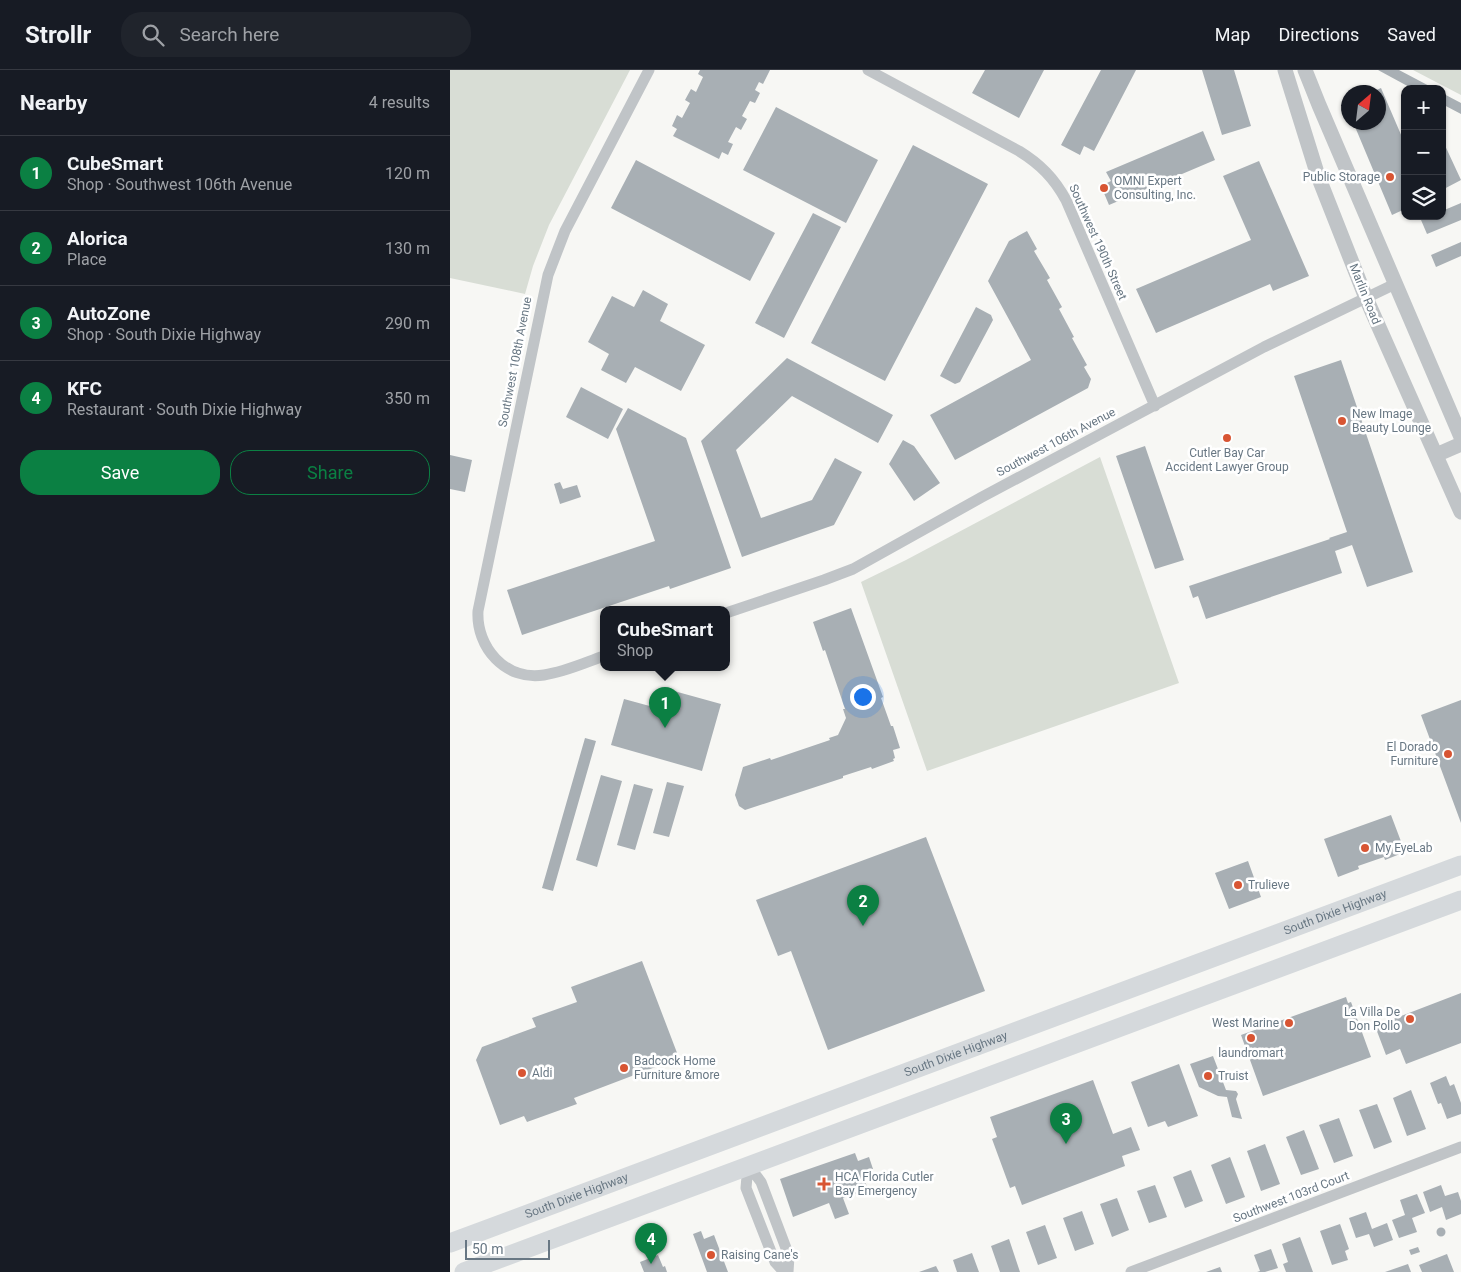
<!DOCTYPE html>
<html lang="en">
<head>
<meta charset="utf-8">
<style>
	:root { --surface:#171b24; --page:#20242c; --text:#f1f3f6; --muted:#9ea1a6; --line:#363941; --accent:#0b8043 }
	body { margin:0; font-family:Roboto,sans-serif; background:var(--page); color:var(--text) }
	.controls { position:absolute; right:15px; top:15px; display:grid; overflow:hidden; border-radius:10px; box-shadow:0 1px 4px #0004 }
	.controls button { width:45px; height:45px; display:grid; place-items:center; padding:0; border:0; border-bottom:1px solid var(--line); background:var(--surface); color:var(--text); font:25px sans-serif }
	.compass { position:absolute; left:891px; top:15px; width:45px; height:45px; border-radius:50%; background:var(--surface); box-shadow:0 1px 4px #0004; rotate:28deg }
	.scale { position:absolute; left:15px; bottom:12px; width:85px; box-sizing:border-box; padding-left:5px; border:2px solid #687783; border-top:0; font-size:14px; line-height:18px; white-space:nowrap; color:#687783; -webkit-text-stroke:4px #fff; paint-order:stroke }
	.you { position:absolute; left:412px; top:626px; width:18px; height:18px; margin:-12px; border:4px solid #fff; border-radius:50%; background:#1a73e8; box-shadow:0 0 0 8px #1a73e833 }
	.badge { display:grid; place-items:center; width:32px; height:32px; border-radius:50%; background:var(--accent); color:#fff; font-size:16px; font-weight:700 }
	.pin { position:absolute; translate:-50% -41px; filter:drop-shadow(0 1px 2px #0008) }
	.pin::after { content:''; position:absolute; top:26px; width:18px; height:15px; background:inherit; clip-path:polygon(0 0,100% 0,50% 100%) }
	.popup { position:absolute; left:150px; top:536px; width:130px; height:65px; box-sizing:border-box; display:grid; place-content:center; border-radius:10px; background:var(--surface); filter:drop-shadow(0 1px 4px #0005); font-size:16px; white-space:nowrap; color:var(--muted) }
	.popup b { font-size:19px; color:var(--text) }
	.popup::after { content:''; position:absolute; left:50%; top:100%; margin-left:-10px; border:10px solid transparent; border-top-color:var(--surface) }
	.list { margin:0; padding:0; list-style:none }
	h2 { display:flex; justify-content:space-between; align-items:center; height:65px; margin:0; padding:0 20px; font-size:21px }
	h2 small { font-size:16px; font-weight:400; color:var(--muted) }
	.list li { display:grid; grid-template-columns:32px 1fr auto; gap:15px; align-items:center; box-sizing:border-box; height:75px; padding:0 20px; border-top:1px solid var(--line) }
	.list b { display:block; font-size:19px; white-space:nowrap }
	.list p { margin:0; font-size:16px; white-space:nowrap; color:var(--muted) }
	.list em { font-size:16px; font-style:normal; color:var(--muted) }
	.actions { display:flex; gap:10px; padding:15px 20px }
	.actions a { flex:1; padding:11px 0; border:1px solid var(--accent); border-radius:20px; text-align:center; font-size:18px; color:var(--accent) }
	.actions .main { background:var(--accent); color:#fff }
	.icon { flex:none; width:28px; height:28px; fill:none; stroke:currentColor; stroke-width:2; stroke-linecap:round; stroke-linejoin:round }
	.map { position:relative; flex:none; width:1011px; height:1202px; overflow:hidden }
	header { display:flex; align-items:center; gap:30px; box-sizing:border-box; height:70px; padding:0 25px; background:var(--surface); border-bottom:1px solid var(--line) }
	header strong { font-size:24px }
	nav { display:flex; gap:28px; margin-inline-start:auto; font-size:18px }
	.search { width:350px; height:45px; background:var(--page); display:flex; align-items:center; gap:12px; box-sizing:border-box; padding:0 18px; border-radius:20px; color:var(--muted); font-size:19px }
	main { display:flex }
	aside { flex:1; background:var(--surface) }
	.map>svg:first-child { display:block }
	.green { fill:#d8ddd5 }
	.building { fill:#a8afb4 }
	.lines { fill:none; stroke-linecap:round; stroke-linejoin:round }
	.minor { stroke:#c0c4c7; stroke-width:11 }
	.tertiary { stroke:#c0c4c7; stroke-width:15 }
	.trunk { stroke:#d5d9dc; stroke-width:19 }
	.poi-dot { fill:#d85533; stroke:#fff; stroke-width:2 }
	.labels { text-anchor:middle; stroke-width:5; stroke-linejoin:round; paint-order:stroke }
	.poi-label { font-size:12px; fill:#687783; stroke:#fff; text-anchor:start }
	.street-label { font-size:12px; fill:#687783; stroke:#fff }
</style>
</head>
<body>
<header>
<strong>Strollr</strong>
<div class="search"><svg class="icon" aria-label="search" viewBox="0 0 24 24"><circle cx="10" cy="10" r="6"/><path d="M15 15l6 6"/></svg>Search here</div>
<nav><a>Map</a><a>Directions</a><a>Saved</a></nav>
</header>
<main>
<aside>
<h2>Nearby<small>4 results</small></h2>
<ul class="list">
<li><span class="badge">1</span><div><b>CubeSmart</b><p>Shop · Southwest 106th Avenue</p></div><em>120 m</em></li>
<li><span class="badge">2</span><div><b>Alorica</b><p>Place</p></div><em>130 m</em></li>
<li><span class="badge">3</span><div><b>AutoZone</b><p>Shop · South Dixie Highway</p></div><em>290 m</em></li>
<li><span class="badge">4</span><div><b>KFC</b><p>Restaurant · South Dixie Highway</p></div><em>350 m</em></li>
</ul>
<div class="actions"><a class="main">Save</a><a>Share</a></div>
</aside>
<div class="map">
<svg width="1011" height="1202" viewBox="0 0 1011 1202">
	<rect width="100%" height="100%" fill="#f7f7f4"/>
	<path class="green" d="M0 0H180L99 155 83 196 75 224 0 208Z
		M963 0H1011V25Z
		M650 387 729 613 477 701 411 512 456 490Z"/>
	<path class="building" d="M250 0H320L313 14 309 12 305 20 310 23 305 33 300 31 292 46 297 49 291 60 286 57 278 72 283 74 278 85 272 82 269 89 223 66 227 59 222 56 227 45 232 48 240 33 235 30 241 19 246 22 253 7 248 4Z
		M535 0H594L569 48 522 23Z
		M651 0H686L644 81 634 76 630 85 611 75Z
		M752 0H784L801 56 772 65Z
		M928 0H949L985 19H963Z
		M931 18 955 74V139L942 145 903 52H928V22H922Z
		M992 23 1011 33V44L992 34Z
		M326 37 428 90 396 153 293 100Z
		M753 61 765 90 659 135 651 116 661 111 656 102Z
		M992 69 1011 110 992 120Z
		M463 75 538 114 435 311 361 273Z
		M186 90 325 163 300 211 161 138Z
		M809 91 859 206 823 221 820 214 706 263 686 219 801 170 773 106Z
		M1011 133V150L977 164 971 150 980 146H992V141Z
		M363 143 391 157 334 268 305 253Z
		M577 161 587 179 584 181 600 208 597 210 612 237 609 239 624 267 622 268 637 295 634 297 641 309 638 318 505 390 480 345 581 290 538 211 559 171Z
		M1011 172V186L986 197 981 185Z
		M193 220 218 234 210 251 255 275 231 321 185 297 176 313 151 300 159 284 138 272 162 226 184 237Z
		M526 237 541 245 543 250 510 312 505 314 490 306Z
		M337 288 443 345 428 373 342 326 286 380 311 448 362 430 385 388 412 402 384 455 292 487 251 371Z
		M891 290 963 502 917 517 902 475 885 481 892 503 756 549 748 526 743 528 739 516 880 469 879 468 897 462 844 306Z
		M131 317 173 339 158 369 116 347Z
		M178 338 236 368 281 498 220 519 219 516 72 565 57 520 205 471 166 359Z
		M453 370 464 376 490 413 464 431 439 394Z
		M695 376 734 490 705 499 666 386Z
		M0 385 22 390 15 422 0 419Z
		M110 412 113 419 127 415 131 427 110 434 104 414Z
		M401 538 433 627 431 628 441 656H443L450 678 443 680 445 688 443 689 444 691 422 699 421 697 393 706V708L295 740 289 736 285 725 293 697 320 688 321 690 380 670 379 668 388 665 396 648 393 639H395L375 580 373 581 363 552Z
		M224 621 271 634 252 701 161 675 174 629 218 641Z
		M1011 630V753L971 645Z
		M135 668 146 671 103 821 92 818Z
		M151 705 172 711 147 797 126 790Z
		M217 712 234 716 219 767 203 763Z
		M184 714 203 719 185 780 167 775Z
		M941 745 955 782 935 790 934 787 908 796 909 799 888 807 874 769Z
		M476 767 535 921 378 980 341 881 328 886 306 830Z
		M798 791 811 827 779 839 765 803Z
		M192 891 229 988 124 1028 127 1034 77 1052 74 1046 50 1055 26 990 32 977 86 957 82 948 127 932 121 917Z
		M1011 923V973L956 994 950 979 936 985 925 956Z
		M896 927 898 933 901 932 921 987 813 1026 791 965Z
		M763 986 776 1020 786 1021 788 1024 786 1029 792 1049 782 1047 777 1027 768 1026 749 1017 740 994Z
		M729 994 748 1046 718 1057 715 1051 698 1057 681 1012Z
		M996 1006 1000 1016 1004 1014 1011 1033V1044L997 1049 991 1033 988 1034 980 1013Z
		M643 1010 663 1064 681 1057 690 1080 672 1086 675 1096 572 1135 565 1116 560 1118 542 1069 547 1067 540 1047Z
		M961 1020 976 1059 957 1066 943 1028Z
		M927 1034 942 1072 924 1079 909 1040Z
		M889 1048 903 1086 884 1093 869 1055Z
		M854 1060 869 1099 851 1105 836 1067Z
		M815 1074 830 1114 811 1121 797 1081Z
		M405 1083 408 1091 419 1087 423 1099 412 1104 418 1119 393 1128 399 1144 385 1149 379 1133 343 1147 330 1109Z
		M780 1087 795 1127 776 1134 761 1095Z
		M741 1100 753 1131 735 1138 723 1107Z
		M705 1115 717 1147 699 1153 687 1121Z
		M991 1115 995 1126 1008 1122 1011 1131V1144L996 1150 992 1137 980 1142 973 1122Z
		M967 1124 975 1143 962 1148 967 1162 949 1168 942 1150 955 1145 950 1130Z
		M667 1128 679 1160 662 1167 650 1134Z
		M632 1141 644 1174 625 1181 613 1148Z
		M916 1142 922 1159 937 1153 943 1170 924 1177 919 1164 906 1168 899 1148Z
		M890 1154 899 1179 895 1181 898 1190 882 1195 870 1161Z
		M595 1155 607 1188 588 1195 576 1162Z
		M986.5 1162a4.5 4.5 0 1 1 9 0a4.5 4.5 0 1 1-9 0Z
		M251 1161 254 1169 264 1165 278 1202H257L243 1164Z
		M850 1167 863 1202H836L833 1194 838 1192 832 1174Z
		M559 1169 570 1202H550L541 1176Z
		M968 1177 970 1182 961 1185 959 1180Z
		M821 1179 828 1198 815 1202H807L810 1201 804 1185Z
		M522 1183 529 1202H507L503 1190Z
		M997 1184 1004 1202H972L969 1195Z
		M208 1185 213 1197 215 1196 217 1202H194L190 1192Z
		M958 1194 961 1202H935Z
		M486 1196 489 1202H469Z
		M770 1197 772 1202H756Z"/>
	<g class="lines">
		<path class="minor" d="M418 0 569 81C590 94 604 108 616 130L705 336
			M276 543 374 510 403 499 532 427 814 277 945 214
			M154 586C134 593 115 602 94 605 55 611 26 577 28 541L98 205 115 161 199 0
			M298 1095 311 1112 339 1186 338 1202
			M298 1095 296 1118 325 1192 334 1202
			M681 1202 1011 1077"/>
		<path class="tertiary" d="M835 0 868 106 916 228 1011 442
			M855 0 869 35 1011 367
			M986 385 1011 374"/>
		<g class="trunk">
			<path id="s1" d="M0 1173 1011 795"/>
			<path d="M14 1202 1011 830"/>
		</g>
	</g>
	<g class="poi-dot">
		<circle cx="940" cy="107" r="5"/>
		<circle cx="654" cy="118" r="5"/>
		<circle cx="892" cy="351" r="5"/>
		<circle cx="777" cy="368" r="5"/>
		<circle cx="998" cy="684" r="5"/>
		<circle cx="915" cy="778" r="5"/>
		<circle cx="788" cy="815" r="5"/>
		<circle cx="960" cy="949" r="5"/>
		<circle cx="839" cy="953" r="5"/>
		<circle cx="801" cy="968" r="5"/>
		<circle cx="174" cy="998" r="5"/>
		<circle cx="72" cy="1003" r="5"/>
		<circle cx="758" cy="1006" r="5"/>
		<path d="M371.5 1106.5h5v5h5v5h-5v5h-5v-5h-5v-5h5z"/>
		<circle cx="261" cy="1185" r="5"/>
	</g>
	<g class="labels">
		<g class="poi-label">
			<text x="930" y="111" text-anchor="end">Public Storage</text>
			<text x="664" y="115">OMNI Expert<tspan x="664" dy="14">Consulting, Inc.</tspan></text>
			<text x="902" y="348">New Image<tspan x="902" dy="14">Beauty Lounge</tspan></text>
			<text x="777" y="387" text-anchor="middle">Cutler Bay Car<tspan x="777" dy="14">Accident Lawyer Group</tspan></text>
			<text x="988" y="681" text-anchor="end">El Dorado<tspan x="988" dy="14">Furniture</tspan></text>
			<text x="925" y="782">My EyeLab</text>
			<text x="798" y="819">Trulieve</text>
			<text x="950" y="946" text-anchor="end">La Villa De<tspan x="950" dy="14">Don Pollo</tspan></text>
			<text x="829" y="957" text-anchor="end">West Marine</text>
			<text x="801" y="987" text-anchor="middle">laundromart</text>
			<text x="184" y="995">Badcock Home<tspan x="184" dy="14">Furniture &amp;more</tspan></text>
			<text x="82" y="1007">Aldi</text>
			<text x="768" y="1010">Truist</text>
			<text x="385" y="1111">HCA Florida Cutler<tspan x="385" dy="14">Bay Emergency</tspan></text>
			<text x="271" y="1189">Raising Cane's</text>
		</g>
		<g class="street-label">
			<text transform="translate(648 172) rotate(66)" y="4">Southwest 190th Street</text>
			<text transform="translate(915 224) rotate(68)" y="4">Marlin Road</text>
			<text transform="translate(65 292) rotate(-79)" y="4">Southwest 108th Avenue</text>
			<text transform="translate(606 372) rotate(-28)" y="4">Southwest 106th Avenue</text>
			<text dy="4" stroke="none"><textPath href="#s1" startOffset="945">South Dixie Highway</textPath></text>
			<text dy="4" stroke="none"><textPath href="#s1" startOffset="540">South Dixie Highway</textPath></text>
			<text dy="4" stroke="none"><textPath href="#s1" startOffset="135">South Dixie Highway</textPath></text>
			<text transform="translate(841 1127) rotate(-21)" y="4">Southwest 103rd Court</text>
		</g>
	</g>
</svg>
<div class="controls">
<button>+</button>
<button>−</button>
<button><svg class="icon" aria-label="layers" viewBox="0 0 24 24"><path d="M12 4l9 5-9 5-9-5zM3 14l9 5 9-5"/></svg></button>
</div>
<svg class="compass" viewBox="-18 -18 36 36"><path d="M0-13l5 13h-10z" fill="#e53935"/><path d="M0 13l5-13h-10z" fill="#9ea1a6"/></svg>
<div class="scale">50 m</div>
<div class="you"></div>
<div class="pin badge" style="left:215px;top:658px">1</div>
<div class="popup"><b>CubeSmart</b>Shop</div>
<div class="pin badge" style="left:413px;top:856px">2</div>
<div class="pin badge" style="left:616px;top:1074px">3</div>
<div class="pin badge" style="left:201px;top:1194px">4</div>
</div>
</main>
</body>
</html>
